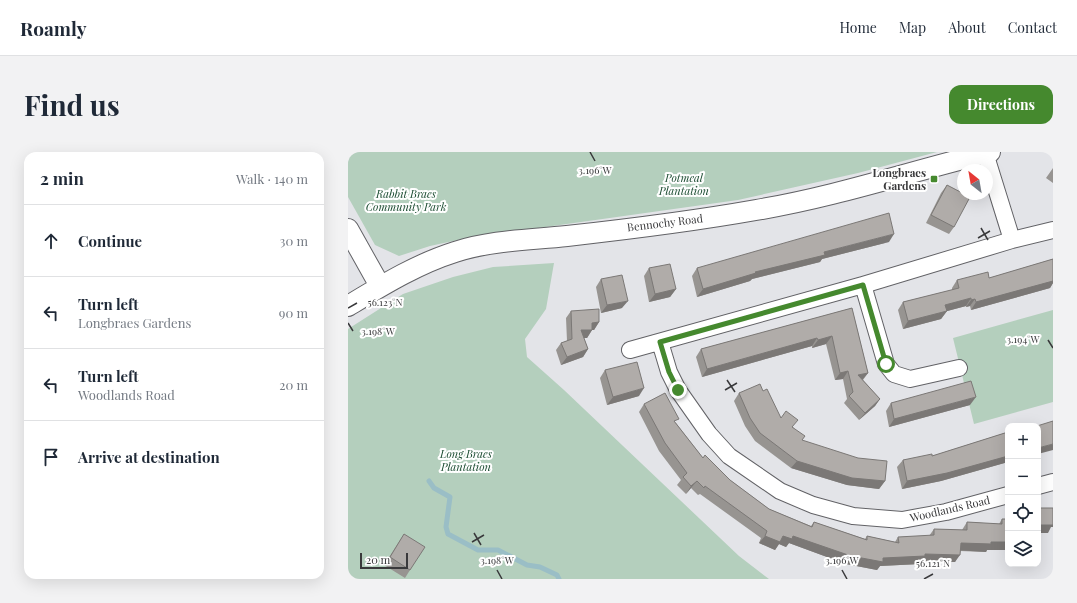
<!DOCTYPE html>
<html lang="en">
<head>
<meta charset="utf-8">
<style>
	:root { --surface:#fff; --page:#f2f2f3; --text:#1f2937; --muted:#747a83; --line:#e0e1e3; --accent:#45892e }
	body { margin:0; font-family:"Playfair Display",serif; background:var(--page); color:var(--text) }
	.controls { position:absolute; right:12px; bottom:12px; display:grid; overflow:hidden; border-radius:8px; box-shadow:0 4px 16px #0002 }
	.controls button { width:36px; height:36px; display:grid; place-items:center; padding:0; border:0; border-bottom:1px solid var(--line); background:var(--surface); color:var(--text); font:20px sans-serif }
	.compass { position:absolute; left:609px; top:12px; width:36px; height:36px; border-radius:50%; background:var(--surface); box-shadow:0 4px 16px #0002; rotate:329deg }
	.scale { position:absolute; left:12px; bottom:10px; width:48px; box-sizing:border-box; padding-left:4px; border:2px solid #39393b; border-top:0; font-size:11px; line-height:14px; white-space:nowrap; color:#39393b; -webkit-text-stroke:3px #fff; paint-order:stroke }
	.stop { position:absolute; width:12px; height:12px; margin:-9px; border:3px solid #45892e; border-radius:50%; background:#fff }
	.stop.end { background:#45892e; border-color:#fff; box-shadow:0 1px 4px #0008 }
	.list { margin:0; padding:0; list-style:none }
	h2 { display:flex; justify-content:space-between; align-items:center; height:52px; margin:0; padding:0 16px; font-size:17px }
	h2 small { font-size:13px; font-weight:400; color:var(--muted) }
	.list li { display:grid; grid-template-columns:26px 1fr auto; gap:12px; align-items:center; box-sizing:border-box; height:72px; padding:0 16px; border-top:1px solid var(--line) }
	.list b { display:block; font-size:15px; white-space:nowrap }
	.list p { margin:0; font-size:13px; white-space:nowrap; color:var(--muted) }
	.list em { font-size:13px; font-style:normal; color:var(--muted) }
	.icon { flex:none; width:22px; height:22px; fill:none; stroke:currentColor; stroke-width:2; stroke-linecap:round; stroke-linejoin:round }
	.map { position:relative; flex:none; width:705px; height:427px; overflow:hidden; border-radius:12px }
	header { display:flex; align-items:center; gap:24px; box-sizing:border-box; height:56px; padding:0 20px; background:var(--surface); border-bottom:1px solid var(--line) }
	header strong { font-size:19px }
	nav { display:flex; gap:22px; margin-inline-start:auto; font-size:14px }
	.intro { display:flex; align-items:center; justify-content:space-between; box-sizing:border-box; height:96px; padding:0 24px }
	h1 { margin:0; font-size:28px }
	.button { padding:10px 18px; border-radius:12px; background:var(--accent); color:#fff; font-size:14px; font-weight:700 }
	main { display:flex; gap:24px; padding:0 24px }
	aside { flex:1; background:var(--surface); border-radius:12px; box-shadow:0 4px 16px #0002 }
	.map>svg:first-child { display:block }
	.green { fill:#b4cfbd }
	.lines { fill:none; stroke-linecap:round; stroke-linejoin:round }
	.stream { stroke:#9abec6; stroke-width:5 }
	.minor-casing { stroke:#626266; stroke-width:18 }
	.tertiary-casing { stroke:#626266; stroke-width:22 }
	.minor { stroke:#fff; stroke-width:16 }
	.tertiary { stroke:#fff; stroke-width:20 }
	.wall { fill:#979491 }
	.shaded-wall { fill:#7b7876 }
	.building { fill:#b0aca9; stroke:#7b7876 }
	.route { stroke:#45892e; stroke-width:5 }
	.ticks { fill:none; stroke:#39393b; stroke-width:1.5 }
	.poi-dot { fill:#45892e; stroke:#fff; stroke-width:1.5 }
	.labels { text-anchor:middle; stroke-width:4; stroke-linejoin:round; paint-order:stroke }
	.poi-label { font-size:11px; font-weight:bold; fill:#39393b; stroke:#fff; text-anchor:end }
	.park-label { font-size:11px; font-style:italic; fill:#1a4b30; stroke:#fff }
	.street-label { font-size:11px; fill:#39393b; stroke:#fff }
	.ticks-label { font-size:10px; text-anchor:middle; fill:#39393b; stroke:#fff; stroke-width:4; stroke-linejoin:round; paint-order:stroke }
</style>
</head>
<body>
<header>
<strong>Roamly</strong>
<nav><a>Home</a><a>Map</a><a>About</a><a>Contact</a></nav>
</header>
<div class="intro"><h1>Find us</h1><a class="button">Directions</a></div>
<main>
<aside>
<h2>2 min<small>Walk · 140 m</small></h2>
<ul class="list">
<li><svg class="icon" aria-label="ahead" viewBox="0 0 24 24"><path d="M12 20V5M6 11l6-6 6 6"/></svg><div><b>Continue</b></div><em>30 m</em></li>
<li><svg class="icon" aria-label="left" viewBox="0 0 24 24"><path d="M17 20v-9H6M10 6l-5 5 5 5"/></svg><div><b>Turn left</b><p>Longbraes Gardens</p></div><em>90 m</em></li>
<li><svg class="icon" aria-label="left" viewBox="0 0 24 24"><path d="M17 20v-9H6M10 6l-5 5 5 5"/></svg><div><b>Turn left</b><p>Woodlands Road</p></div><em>20 m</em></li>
<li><svg class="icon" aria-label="arrive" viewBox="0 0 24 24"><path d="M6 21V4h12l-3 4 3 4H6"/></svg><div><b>Arrive at destination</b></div></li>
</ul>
</aside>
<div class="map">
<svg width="705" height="427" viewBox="0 0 705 427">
	<rect width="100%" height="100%" fill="#e3e4e8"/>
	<path class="green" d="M0 0H589L510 21 390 48 119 86 82 94 51 104 27 93 0 45Z
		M206 111 198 157 177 187 179 205 216 238 391 404 421 427H0V177L55 142 105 125 145 115Z
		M705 158V250L626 272 605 186Z"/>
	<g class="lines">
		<path class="stream" d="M81 329 86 336 102 345 98 375 100 382 130 398H150L179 413 192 415 209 423 211 427"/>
		<g class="minor-casing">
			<path id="minor" d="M637 1 664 88
				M515 133 538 212 546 222 562 227 611 216
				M312 190 321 220 330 238 361 282 381 304 432 339 465 353 505 364 554 368 598 360 660 343
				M282 198 515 133 664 88 705 78
				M690 334 705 330"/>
		</g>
		<g class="tertiary-casing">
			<path id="tertiary" d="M0 77 32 134
				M0 154C35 133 69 112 107 100 144 88 182 88 219 84 282 77 346 69 408 58 487 45 564 19 642 0"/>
		</g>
		<use href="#minor" class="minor"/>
		<use href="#tertiary" class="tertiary"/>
	</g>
	<path class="wall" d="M705 16V31L698 26Z
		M599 33 606 75 601 82 578 71 593 41Z
		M541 90 474 107 472 110 404 127 402 129 349 145 344 124 349 116Z
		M705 107V131L702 136 623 158 622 154 618 155V154L599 159 593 167 555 177 550 158 555 150 604 138V136L609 128 641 126Z
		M301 116 328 137 322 145 301 150 296 124Z
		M253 127 274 156 253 161 248 135Z
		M504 156 520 221 515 228 532 247 527 254 511 268 496 251 499 247 495 227 487 228 478 192 464 196V194L354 225 348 205 353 197Z
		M223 159 251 170 246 178H244L239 186H236L240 197 235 205 213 213 208 198 213 191 219 189 218 166Z
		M257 218 291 244 259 253 252 226Z
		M415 239 433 266 445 275 454 289 537 329 531 337 499 333 443 316 407 289 397 274 386 249 391 241Z
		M543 251 622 253 541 275 538 259Z
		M296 252 328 271 355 306 382 328 421 357 463 374 466 370 517 387 519 384 547 390 550 385 581 384 586 377 614 378 619 370 651 372 654 367H660V398H639L638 400 612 399 607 410 574 409 572 412 532 414 529 418 498 412 441 391 438 395 431 392 427 398 411 391 413 386 352 342 350 343 343 336 338 342 329 333 333 328 311 299 291 260Z
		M660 280V310L593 329 554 337 549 315 555 308 584 304Z
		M56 382 62 418 57 426 36 413Z"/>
	<path class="shaded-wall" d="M546 82 541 90 474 107 472 110 404 127 402 129 349 145 355 137 407 120 476 100Z
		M705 124V131L702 136 623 158 628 150Z
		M328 137 322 145 301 150 307 142Z
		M623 146 618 154 592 161 597 153Z
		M627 147 622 154 618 155 623 148Z
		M280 149 274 156 253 161 259 153Z
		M599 159 593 167 555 177 560 169Z
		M251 170 246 178H244L239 186H228L233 178 244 171Z
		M484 184 478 192 464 196 470 188Z
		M469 186 464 194 354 225 359 217Z
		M240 197 235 205 213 213 219 205Z
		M500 219 495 227 487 228 492 221Z
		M520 221 514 228 510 223Z
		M296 236 291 244 259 253 265 245Z
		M628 245 622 253 541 275 546 267Z
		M532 247 527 254 511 268 517 261Z
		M705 292V298L690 302V296Z
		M660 304V310L593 329 554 337 559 329Z
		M449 309 537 329 531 337 499 333 443 316Z
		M349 329 343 336 338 342 343 334Z
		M705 368V375H703L700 381H690V373Z
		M417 384H445L535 406 577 402 612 403 607 410 574 409 572 412 532 414 529 418 498 412 441 391 438 395 431 392 427 398 411 391Z
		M643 390H660V398H639L638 400 607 398 613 391Z"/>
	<path class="building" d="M599 33 622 45 606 75 583 63Z
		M541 61 546 82 476 100 477 103 407 120 408 121 355 137 349 116Z
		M705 107V129L628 150 627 147 623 148V146L597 153 599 159 560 169 555 150 611 136 609 128 640 120 641 126Z
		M322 112 328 137 307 142 301 116Z
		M274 123 280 149 259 153 253 127Z
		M504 156 520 221 510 223 532 247 517 261 501 244 505 240 500 219 492 221 484 184 470 188 469 186 359 217 353 197Z
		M251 157V170L244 171V178H233L240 197 219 205 213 191 224 187 223 159Z
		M289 210 296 236 265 245 257 218Z
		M623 229 628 245 546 267 543 251Z
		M412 232 415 239 419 237 433 266 438 259 450 268 444 275 457 284 454 288 510 306 539 309 537 329 504 326 449 309 412 281 402 266 391 241Z
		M317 241 331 267 326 269 355 306 357 303 382 328 421 357 464 375 466 370 519 388V384L551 391 550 385 586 383V377L619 378V370L654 372V367H660V390H643V392L613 391 612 403 577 402V404L535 406V410L503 404 445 384 444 387 435 384 432 390 417 384 419 379 357 334 356 336 349 329 343 334 335 325 339 321 317 291 296 252Z
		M705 269V292L690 296V274H689Z
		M660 280V304L599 321 559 329 555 308 584 302V304Z
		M690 356H705V373H690Z
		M56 382 77 395 62 418 42 405Z"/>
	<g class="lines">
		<path class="route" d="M330 238 321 220 312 190 515 133 538 212"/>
	</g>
	<path class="ticks" d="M242 0 247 9M633 76 640 88M630 86 642 79M0 156 9 151M0 171 5 179M700 188 705 196M379 228 387 240M377 238 389 231M126 381 133 393M124 390 136 383M149 418 154 427M494 418 499 427M576 427 585 422"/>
	<rect class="poi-dot" x="582" y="23" width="8" height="8" rx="2"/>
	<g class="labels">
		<g class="poi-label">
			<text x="578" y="25">Longbraes<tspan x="578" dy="13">Gardens</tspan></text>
		</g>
		<g class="park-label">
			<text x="336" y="30">Potmeal<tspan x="336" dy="13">Plantation</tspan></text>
			<text x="58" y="46">Rabbit Braes<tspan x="58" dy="13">Community Park</tspan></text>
			<text x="118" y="306">Long Braes<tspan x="118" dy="13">Plantation</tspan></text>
		</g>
		<g class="street-label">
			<text transform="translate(317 71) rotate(-7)" y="4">Bennochy Road</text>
			<text transform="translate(602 357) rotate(-13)" y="4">Woodlands Road</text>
		</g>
	</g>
	<g class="ticks-label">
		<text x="247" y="22">3.196°W</text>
		<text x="37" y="154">56.123°N</text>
		<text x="30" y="183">3.198°W</text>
		<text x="675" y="191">3.194°W</text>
		<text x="149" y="412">3.198°W</text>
		<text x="494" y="412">3.196°W</text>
		<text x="585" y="415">56.121°N</text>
	</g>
</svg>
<div class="controls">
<button>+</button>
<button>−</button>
<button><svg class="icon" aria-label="locate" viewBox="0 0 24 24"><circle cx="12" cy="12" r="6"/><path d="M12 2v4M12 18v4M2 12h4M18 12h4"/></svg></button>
<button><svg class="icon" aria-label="layers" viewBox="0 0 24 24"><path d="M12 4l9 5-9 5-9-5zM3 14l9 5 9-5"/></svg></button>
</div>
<svg class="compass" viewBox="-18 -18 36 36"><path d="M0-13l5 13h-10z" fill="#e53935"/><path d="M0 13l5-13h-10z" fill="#747a83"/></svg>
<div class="scale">20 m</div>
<div class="stop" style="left:538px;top:212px"></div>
<div class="stop end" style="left:330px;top:238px"></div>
</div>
</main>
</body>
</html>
